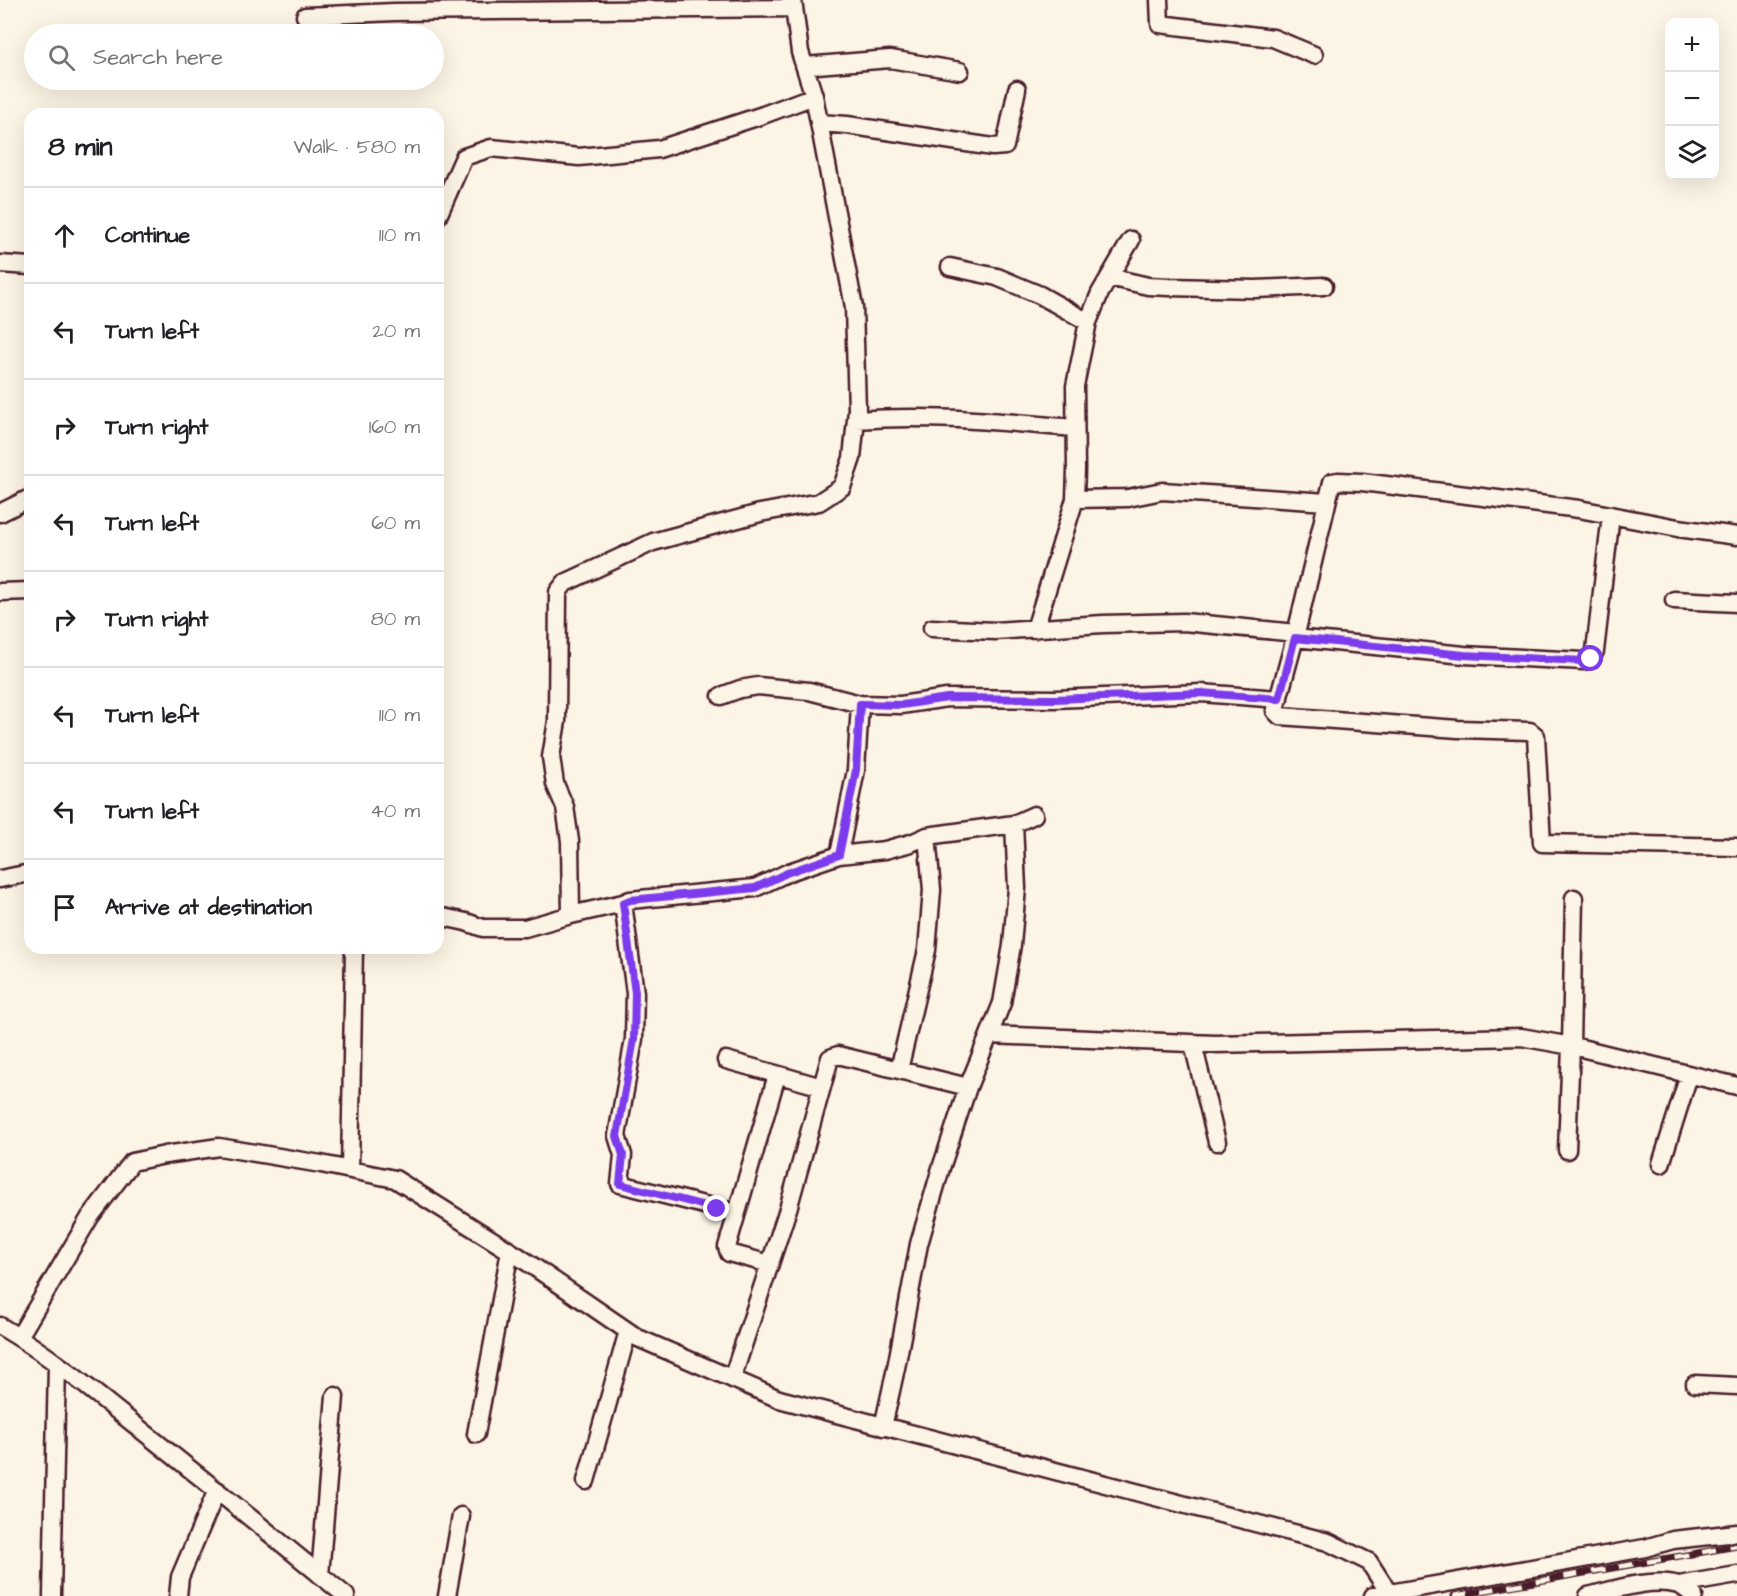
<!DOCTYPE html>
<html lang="en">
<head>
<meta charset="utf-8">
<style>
	:root { --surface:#fff; --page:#f2f2f2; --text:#202124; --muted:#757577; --line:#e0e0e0 }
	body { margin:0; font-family:"Architects Daughter",sans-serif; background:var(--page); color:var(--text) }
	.controls { position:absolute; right:18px; top:18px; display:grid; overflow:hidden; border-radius:12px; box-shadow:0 6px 24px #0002 }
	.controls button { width:54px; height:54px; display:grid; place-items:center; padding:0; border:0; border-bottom:2px solid var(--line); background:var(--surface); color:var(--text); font:30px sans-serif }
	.stop { position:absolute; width:18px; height:18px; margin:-14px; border:4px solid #7c3aed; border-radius:50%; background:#fff }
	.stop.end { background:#7c3aed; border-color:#fff; box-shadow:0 2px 6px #0008 }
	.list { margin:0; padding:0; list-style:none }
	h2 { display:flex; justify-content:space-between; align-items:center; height:78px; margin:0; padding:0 24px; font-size:26px }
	h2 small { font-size:20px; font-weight:400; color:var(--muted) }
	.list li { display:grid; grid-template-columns:39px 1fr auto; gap:18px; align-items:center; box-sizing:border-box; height:96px; padding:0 24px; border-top:2px solid var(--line) }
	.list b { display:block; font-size:22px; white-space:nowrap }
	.list em { font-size:20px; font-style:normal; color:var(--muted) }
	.icon { flex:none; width:33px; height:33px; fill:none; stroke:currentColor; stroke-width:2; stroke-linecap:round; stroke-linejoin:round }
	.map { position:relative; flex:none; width:1737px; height:1596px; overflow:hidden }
	.search { position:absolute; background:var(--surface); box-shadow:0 6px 24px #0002; left:24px; top:24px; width:420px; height:66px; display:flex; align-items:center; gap:15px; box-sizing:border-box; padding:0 21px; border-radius:33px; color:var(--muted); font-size:22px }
	.panel { position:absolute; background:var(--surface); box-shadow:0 6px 24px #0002; left:24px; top:108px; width:420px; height:846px; border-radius:18px }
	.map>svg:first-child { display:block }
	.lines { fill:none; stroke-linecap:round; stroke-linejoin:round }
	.street-casing { stroke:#4a1f2b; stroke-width:21 }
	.street { stroke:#fcf5e5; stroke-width:16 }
	.rail-casing { stroke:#4a1f2b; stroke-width:7 }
	.rail { stroke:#fcf5e5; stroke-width:4.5; stroke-dasharray:14; stroke-linecap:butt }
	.route { stroke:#7c3aed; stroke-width:8 }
</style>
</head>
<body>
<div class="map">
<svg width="1737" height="1596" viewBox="0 0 1737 1596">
	<rect width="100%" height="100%" fill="#fcf5e5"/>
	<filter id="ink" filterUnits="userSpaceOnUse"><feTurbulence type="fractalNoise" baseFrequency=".0167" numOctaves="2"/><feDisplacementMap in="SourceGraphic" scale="12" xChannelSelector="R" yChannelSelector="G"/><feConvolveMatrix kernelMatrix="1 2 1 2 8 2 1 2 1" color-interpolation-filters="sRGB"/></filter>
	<g filter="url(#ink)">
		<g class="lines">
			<g class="street-casing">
				<path id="street" d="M1159 0 1160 24 1273 38 1314 55
					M305 16 394 12 794 8
					M805 66 890 59 960 71
					M819 123 847 125 993 147 1005 146 1017 89
					M438 216 464 157 491 148 579 157 659 149 763 115 814 96
					M0 264 30 266
					M950 267 997 277 1040 295 1088 322
					M1109 277 1148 286 1169 287 1255 289 1324 286
					M856 420C929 414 1002 422 1075 428
					M1075 499 1128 498 1162 491 1327 502
					M0 513 30 498
					M1737 536 1678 528 1579 509 1362 482 1338 481 1332 482 1295 638 1275 711 1280 716 1458 729 1530 731 1536 736 1542 843 1737 847
					M0 592 30 591
					M1674 600 1737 603
					M932 628 995 631 1103 624 1184 622 1296 633
					M1035 629 1075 499 1076 469 1075 386 1088 322 1100 293 1131 240
					M1295 638 1464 655 1584 661 1591 659 1595 651 1611 515
					M721 696 740 689 758 686 809 691 860 704 901 705 947 698 1055 699 1201 693 1279 699
					M839 855 856 770 860 704
					M0 879 30 873
					M571 915 570 841 565 807 555 784 551 757 557 721 558 592 565 583 653 542 760 513 819 502 842 487 852 458 857 410 854 307 814 96 800 52 793 0
					M438 916 466 922 483 928H525L571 915 623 903
					M989 1035 1215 1044 1521 1037 1577 1047 1737 1086
					M1193 1044 1217 1142
					M726 1060 822 1087
					M899 1070 927 950 932 890 927 836
					M1567 1150 1571 1046 1574 898
					M1661 1164 1689 1075
					M350 1170 354 948
					M736 1213 620 1184 623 1155 617 1136 634 1039 635 993 623 903 630 900 755 888 789 872 839 855 885 850 911 843 927 836 1014 824 1034 815
					M770 1264 729 1253 727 1247 777 1075
					M0 1326C50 1355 95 1393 140 1429 209 1484 278 1540 346 1596
					M19 1337 90 1217 132 1162 165 1155 219 1147 321 1164 395 1179 521 1258 638 1338 779 1399 1328 1542 1369 1562 1389 1593
					M732 1379 788 1209 830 1058 838 1055 968 1087
					M1695 1384 1737 1386
					M883 1427 896 1368 919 1244 941 1168 968 1087 1002 1003 1012 945 1017 888 1014 824
					M476 1434 510 1251
					M586 1481 628 1331
					M320 1575 335 1396
					M1679 1585 1737 1575
					M52 1596 57 1365
					M178 1596 180 1577 217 1490
					M447 1596 461 1516
					M1373 1596 1645 1548 1673 1540 1737 1533
					M1588 1596C1613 1590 1653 1577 1678 1585 1684 1587 1689 1592 1694 1596"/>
			</g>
			<use href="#street" class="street"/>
			<g class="rail-casing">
				<path id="rail" d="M1454 1596 1737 1546"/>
			</g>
			<use href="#rail" class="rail"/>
		</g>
	</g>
	<g class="lines" filter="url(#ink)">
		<path class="route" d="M717 1209 620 1184 623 1155 617 1136 634 1039 635 993 623 903 630 900 755 888 789 872 839 855 856 770 860 704 902 705 947 698 1055 699 1201 693 1279 699 1295 638 1464 655 1584 661 1591 659"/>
	</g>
</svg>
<div class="controls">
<button>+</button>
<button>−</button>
<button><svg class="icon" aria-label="layers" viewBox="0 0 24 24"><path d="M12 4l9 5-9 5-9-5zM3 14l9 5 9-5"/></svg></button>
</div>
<div class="stop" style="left:1591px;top:659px"></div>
<div class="stop end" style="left:717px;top:1209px"></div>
<div class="search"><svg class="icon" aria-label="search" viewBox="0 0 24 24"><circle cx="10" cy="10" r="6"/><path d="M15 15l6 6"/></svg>Search here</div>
<section class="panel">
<h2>8 min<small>Walk · 580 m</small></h2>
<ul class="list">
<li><svg class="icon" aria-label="ahead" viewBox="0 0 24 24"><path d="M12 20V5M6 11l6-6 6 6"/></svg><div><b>Continue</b></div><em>110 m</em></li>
<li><svg class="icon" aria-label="left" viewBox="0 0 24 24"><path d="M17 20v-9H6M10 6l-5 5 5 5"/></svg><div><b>Turn left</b></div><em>20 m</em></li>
<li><svg class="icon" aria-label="right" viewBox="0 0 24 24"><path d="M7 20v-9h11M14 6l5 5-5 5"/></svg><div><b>Turn right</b></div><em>160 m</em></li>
<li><svg class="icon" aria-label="left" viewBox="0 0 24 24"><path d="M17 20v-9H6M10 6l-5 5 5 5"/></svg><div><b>Turn left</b></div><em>60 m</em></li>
<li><svg class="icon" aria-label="right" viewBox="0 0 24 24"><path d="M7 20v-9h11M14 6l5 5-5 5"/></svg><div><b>Turn right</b></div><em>80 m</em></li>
<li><svg class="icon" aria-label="left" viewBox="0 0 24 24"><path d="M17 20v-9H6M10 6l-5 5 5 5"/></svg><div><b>Turn left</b></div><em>110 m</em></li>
<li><svg class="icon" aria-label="left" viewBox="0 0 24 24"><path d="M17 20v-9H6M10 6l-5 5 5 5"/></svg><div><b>Turn left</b></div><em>40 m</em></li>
<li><svg class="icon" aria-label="arrive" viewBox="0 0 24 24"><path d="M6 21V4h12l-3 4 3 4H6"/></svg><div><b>Arrive at destination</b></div></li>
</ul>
</section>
</div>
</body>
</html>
